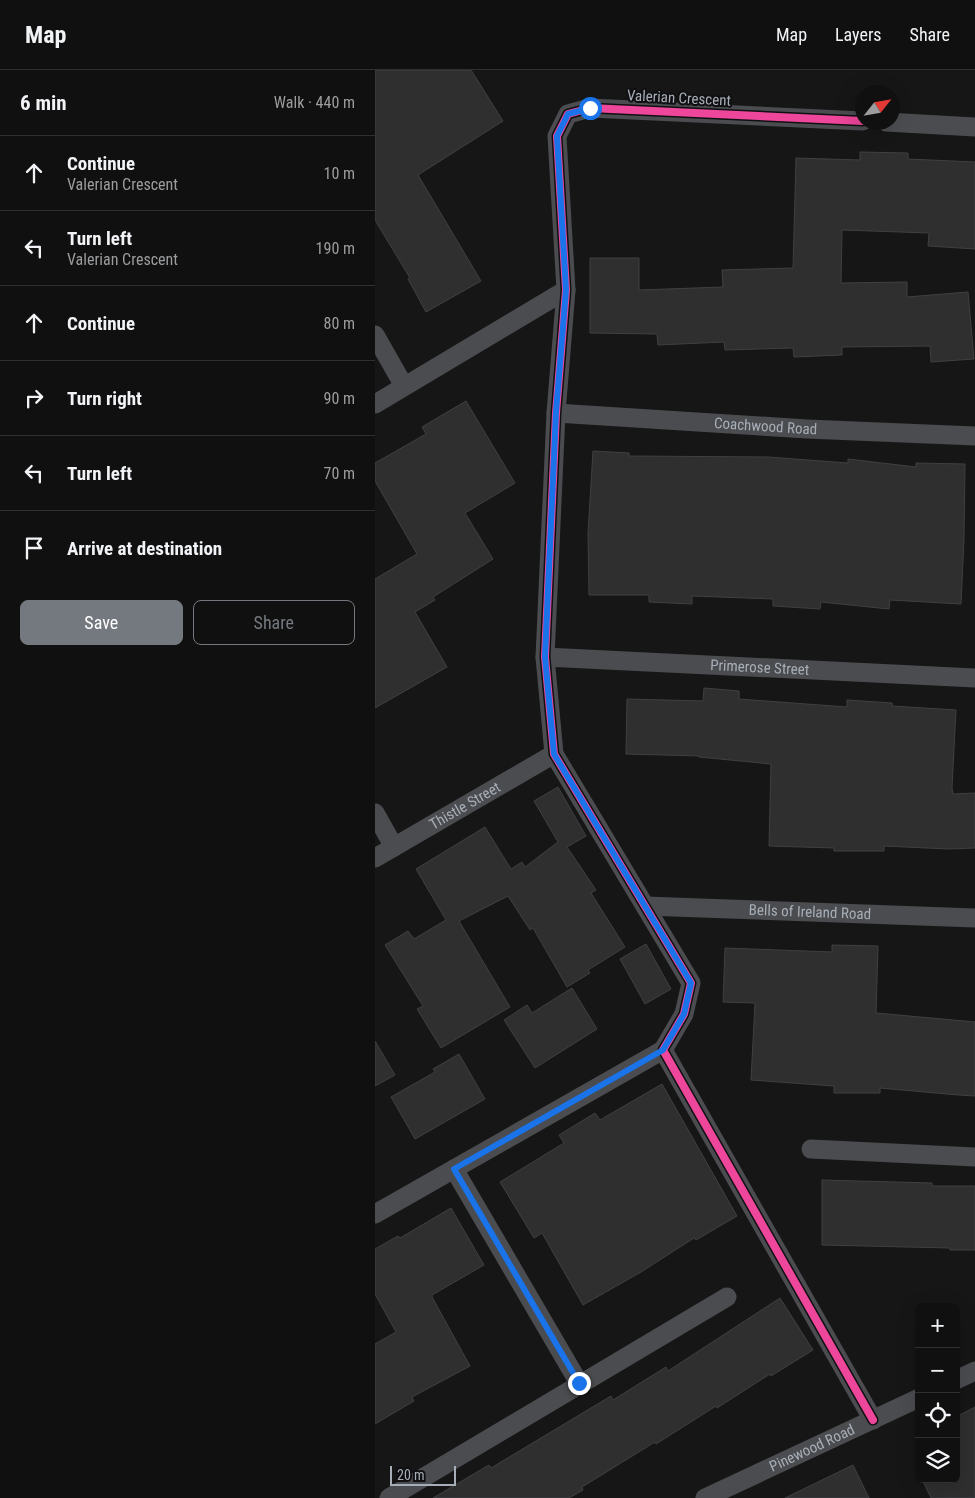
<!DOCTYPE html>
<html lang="en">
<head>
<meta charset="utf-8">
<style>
	:root { --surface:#101010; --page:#1e1e1e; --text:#f1f3f6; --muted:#9c9d9f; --line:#303030; --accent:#74797f }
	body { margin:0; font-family:"Roboto Condensed",sans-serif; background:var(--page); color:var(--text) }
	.controls { position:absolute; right:15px; bottom:15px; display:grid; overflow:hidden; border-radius:8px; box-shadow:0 5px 20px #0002 }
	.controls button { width:45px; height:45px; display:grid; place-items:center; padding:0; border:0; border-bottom:1px solid var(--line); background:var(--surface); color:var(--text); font:25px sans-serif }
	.compass { position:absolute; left:480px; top:15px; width:45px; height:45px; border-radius:50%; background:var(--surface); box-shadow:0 5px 20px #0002; rotate:59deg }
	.scale { position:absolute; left:15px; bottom:12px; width:66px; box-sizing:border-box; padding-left:5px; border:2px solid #a7aeb7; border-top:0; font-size:14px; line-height:18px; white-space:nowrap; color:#a7aeb7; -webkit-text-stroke:4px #101012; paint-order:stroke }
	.stop { position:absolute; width:15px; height:15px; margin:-11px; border:4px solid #1a73e8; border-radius:50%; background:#fff }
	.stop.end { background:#1a73e8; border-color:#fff; box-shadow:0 1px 5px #0008 }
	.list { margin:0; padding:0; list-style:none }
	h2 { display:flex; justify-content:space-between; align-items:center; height:65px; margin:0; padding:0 20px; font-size:21px }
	h2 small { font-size:16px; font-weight:400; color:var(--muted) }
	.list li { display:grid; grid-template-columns:32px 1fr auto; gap:15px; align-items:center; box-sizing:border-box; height:75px; padding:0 20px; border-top:1px solid var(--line) }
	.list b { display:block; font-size:19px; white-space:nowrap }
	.list p { margin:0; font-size:16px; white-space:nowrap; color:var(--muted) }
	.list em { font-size:16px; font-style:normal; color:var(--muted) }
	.actions { display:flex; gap:10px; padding:15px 20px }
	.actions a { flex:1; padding:11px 0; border:1px solid var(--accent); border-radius:8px; text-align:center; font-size:18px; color:var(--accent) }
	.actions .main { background:var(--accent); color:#fff }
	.icon { flex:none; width:28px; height:28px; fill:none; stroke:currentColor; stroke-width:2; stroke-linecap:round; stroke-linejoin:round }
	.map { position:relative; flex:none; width:600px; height:1428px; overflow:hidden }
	header { display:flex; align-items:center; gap:30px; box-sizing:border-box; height:70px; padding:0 25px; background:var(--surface); border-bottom:1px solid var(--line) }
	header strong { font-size:24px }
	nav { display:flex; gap:28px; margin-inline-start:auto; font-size:18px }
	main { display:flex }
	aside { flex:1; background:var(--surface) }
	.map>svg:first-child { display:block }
	.building { fill:#2f2f30; stroke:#3e4042 }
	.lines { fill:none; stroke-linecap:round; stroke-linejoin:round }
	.street { stroke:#4a4c4f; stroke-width:19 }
	.cycleway-casing { stroke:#101012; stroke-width:11 }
	.cycleway { stroke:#ed469a; stroke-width:8 }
	.route { stroke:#1a73e8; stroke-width:6 }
	.labels { text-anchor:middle; stroke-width:4; stroke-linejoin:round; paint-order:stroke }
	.street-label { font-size:15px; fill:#a7aeb7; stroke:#101012 }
</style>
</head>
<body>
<header>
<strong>Map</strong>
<nav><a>Map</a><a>Layers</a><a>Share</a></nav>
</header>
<main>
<aside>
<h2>6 min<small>Walk · 440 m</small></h2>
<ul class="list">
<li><svg class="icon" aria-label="ahead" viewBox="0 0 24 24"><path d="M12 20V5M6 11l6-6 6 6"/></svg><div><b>Continue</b><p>Valerian Crescent</p></div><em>10 m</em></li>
<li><svg class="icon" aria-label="left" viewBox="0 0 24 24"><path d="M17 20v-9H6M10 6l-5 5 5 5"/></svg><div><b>Turn left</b><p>Valerian Crescent</p></div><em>190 m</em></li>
<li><svg class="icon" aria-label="ahead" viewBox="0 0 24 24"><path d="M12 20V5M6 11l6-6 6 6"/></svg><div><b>Continue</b></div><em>80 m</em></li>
<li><svg class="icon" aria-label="right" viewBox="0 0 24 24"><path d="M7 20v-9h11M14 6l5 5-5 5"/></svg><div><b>Turn right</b></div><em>90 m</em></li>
<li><svg class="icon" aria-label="left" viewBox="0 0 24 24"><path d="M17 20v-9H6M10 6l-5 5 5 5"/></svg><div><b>Turn left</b></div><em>70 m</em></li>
<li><svg class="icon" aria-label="arrive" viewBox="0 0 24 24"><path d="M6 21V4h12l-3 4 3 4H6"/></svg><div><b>Arrive at destination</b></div></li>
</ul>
<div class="actions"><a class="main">Save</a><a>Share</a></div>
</aside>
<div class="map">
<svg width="600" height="1428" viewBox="0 0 600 1428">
	<rect width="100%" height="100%" fill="#161616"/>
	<path class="building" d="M0 0H96L128 51 43 105 106 211 51 242 33 209 35 208 0 150Z
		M485 82 533 83V89L600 92V179L553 176 554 163 467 160 466 213 532 212V227L593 222 599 289 556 292 555 276 467 277V285L419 287 418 278 350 280 349 272 283 275 282 264 215 263V188H264V220L348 217 347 200 418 198 421 88 485 90Z
		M91 331 140 413 90 443 118 489 58 527 60 530 40 542 72 597 0 638V509L42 484 0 411V393L51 364 47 357Z
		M218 381 254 383V386L393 387 473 393V389L541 397V393L590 394 589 468 586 534 515 530 514 539 446 532 445 539 398 536V529L317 526V534L274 532V525H214L213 463Z
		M329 618 364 621V629L472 637V630L517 633V636L581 640 577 718 578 724 600 723V778L573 779 509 776V781H459V778L394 776 396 694 324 687V686L251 684 252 629 328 631Z
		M183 717 211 766 192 777 221 820 216 823 250 877 213 900 215 903 192 917 158 858 155 860 133 826 84 851 135 937 66 978 42 939 48 936 10 875 33 861 39 869 71 850 41 799 110 757 136 799 147 792 150 797 183 772 159 731Z
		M271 874 296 919 270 934 245 889Z
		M457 875 503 876 501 943 600 952V1026L583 1025 505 1018V1023H459V1016L376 1010 380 933 348 932 350 878 457 882Z
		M197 918 222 959 160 998 129 950 152 935 157 943Z
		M0 971 20 1005 0 1016Z
		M84 984 110 1029 40 1069 16 1027 60 1002 58 999Z
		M287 1014 362 1146 321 1170 319 1168 266 1202 208 1235 167 1163 159 1168 125 1112 189 1073 184 1065 220 1043 225 1050Z
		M447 1110 557 1113V1116H600V1180H575V1178L447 1175Z
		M76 1138 109 1195 57 1225V1227L95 1296 37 1327 39 1331 0 1354V1274L21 1262 0 1224V1179L23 1166 25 1168Z
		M405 1228 438 1280 396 1306 395 1304 342 1338 341 1336 281 1374 280 1372 207 1417 208 1420 194 1428H58L114 1395 116 1398 236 1326 238 1330 291 1297 293 1301Z
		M600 1337V1428H556L547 1409H581V1347Z
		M478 1395 494 1428H410Z"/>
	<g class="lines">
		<g class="street">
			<path d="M488 51 215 38 193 44 182 66 191 220 181 343 170 587 179 684 316 913 309 944 288 980 498 1350"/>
			<path d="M511 52 600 57"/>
			<path d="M0 265 29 316"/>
			<path d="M0 334 191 220"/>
			<path id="s1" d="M181 343 432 359 600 366"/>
			<path id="s2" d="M170 587 600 608"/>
			<path d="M0 743 19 777"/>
			<path id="s3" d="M0 788 179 684"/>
			<path id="s4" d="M270 836 600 848"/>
			<path d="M436 1079 600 1087"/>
			<path d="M79 1099 204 1313"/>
			<path d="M0 1144 288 980"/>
			<path d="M581 1310 600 1301"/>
			<path d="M14 1428 352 1227"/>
			<path id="s5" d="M330 1428 544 1328"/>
		</g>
		<g class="cycleway-casing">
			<path id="cycleway" d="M488 51 215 38 193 44 182 66 191 220 181 343 170 587 179 684 316 913 309 944 288 980 498 1350"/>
		</g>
		<use href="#cycleway" class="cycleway"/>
	</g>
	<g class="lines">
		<path class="route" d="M204 1313 79 1099 288 980 309 944 316 913 179 684 170 587 181 342 191 220 182 66 193 44 215 38"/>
	</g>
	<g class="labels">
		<g class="street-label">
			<text transform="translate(304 28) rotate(3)" y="5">Valerian Crescent</text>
			<text dy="5" stroke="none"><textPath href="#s1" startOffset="210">Coachwood Road</textPath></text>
			<text dy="5" stroke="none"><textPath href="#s2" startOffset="215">Primerose Street</textPath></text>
			<text dy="5" stroke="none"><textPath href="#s3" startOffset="104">Thistle Street</textPath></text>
			<text dy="5" stroke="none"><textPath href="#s4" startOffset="165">Bells of Ireland Road</textPath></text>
			<text dy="5" stroke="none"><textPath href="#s5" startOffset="118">Pinewood Road</textPath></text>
		</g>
	</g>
</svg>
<div class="controls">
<button>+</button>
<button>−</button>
<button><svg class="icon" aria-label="locate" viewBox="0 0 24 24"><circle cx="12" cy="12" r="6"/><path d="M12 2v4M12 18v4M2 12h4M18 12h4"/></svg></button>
<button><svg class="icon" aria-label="layers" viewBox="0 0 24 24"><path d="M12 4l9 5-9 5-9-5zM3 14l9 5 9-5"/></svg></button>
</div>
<svg class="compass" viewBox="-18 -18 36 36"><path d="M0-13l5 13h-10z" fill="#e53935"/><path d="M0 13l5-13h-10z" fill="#9c9d9f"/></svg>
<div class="scale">20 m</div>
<div class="stop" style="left:215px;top:38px"></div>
<div class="stop end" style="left:204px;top:1313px"></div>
</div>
</main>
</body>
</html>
